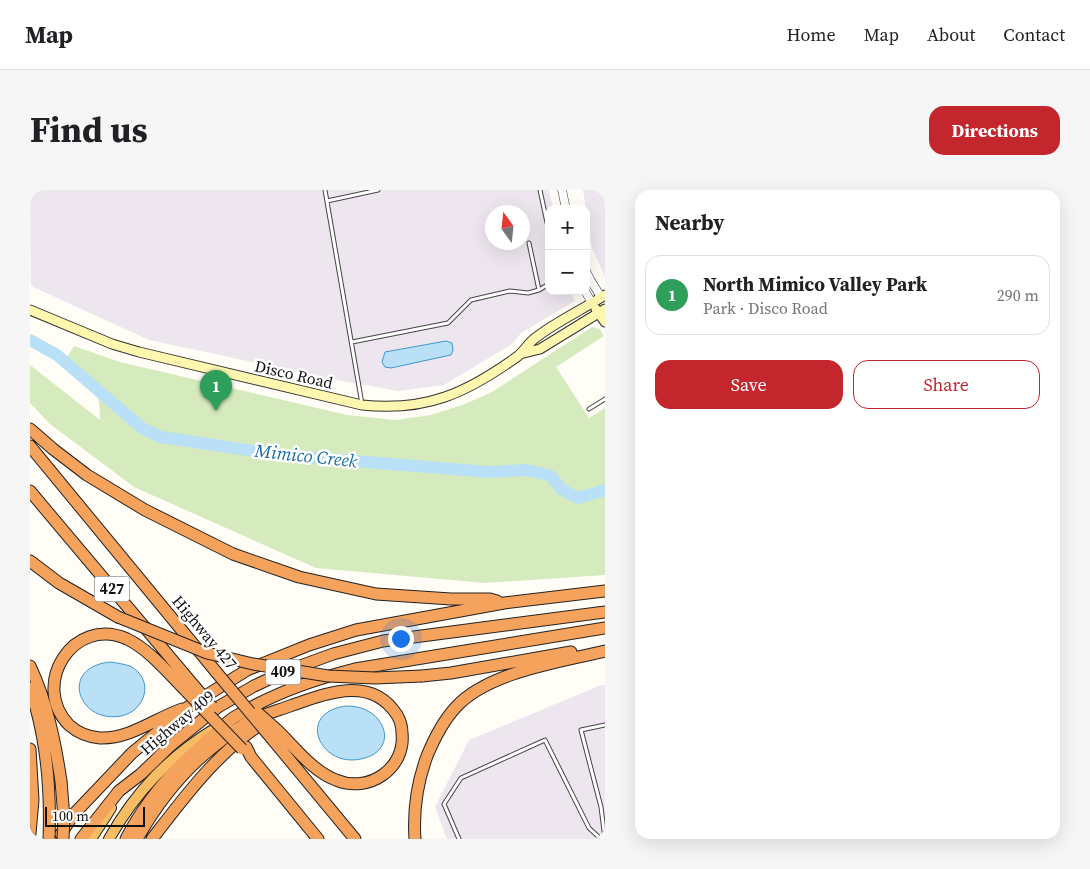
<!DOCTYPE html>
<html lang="en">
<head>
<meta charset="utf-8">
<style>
	:root { --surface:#fff; --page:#f6f6f6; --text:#202124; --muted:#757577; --line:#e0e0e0; --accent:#c4262e }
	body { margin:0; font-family:"Source Serif 4",serif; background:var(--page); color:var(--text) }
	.controls { position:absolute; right:15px; top:15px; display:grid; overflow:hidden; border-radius:10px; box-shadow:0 5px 20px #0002 }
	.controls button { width:45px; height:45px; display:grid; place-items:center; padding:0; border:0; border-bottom:1px solid var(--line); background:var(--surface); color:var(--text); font:25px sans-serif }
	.compass { position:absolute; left:455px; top:15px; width:45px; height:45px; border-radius:50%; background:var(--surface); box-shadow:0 5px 20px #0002; rotate:345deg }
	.scale { position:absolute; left:15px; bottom:12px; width:100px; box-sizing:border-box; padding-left:5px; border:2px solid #111; border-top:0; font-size:14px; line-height:18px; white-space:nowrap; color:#111; -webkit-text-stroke:4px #fff; paint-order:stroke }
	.you { position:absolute; left:370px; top:448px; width:18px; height:18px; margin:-12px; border:4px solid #fff; border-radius:50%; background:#1a73e8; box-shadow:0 0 0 8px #1a73e833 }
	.badge { display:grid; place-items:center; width:32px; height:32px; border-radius:50%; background:var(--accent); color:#fff; font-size:16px; font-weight:700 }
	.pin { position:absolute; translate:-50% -41px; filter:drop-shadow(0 1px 2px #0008) }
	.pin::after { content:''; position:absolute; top:26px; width:18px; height:15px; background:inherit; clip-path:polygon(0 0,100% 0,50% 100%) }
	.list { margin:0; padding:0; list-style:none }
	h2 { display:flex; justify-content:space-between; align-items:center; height:65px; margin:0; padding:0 20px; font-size:21px }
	h2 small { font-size:16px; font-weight:400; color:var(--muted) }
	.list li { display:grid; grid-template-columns:32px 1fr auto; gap:15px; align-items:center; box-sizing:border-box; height:80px; margin:0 10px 10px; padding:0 10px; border:1px solid var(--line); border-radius:15px }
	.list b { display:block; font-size:19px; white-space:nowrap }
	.list p { margin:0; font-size:16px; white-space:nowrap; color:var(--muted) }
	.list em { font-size:16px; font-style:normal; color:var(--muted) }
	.actions { display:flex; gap:10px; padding:15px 20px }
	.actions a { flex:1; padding:11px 0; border:1px solid var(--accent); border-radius:15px; text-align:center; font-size:18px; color:var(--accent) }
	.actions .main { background:var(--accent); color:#fff }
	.map { position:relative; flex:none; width:575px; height:649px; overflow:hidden; border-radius:15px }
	header { display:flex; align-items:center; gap:30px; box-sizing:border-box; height:70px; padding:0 25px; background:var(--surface); border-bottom:1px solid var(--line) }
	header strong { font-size:24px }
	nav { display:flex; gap:28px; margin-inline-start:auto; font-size:18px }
	.intro { display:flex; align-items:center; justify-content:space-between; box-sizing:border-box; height:120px; padding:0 30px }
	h1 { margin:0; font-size:35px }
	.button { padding:12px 22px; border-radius:15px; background:var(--accent); color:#fff; font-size:18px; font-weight:700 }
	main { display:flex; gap:30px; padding:0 30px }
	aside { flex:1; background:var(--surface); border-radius:15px; box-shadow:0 5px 20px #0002 }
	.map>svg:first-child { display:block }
	.industrial { fill:#eee6ef; fill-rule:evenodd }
	.green { fill:#d5ebbd; fill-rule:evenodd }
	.water { fill:#b9e0f7; stroke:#3f96cf }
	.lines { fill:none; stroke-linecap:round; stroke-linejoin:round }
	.river { stroke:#b9e0f7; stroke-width:12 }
	.service-casing { stroke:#444; stroke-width:5 }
	.tertiary-casing { stroke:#444; stroke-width:9 }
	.secondary-casing { stroke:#333; stroke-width:11 }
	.trunk-casing { stroke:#222; stroke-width:12 }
	.motorway-casing { stroke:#222; stroke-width:13 }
	.service { stroke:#fff; stroke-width:3 }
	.tertiary { stroke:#fff; stroke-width:8 }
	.secondary { stroke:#fff6b0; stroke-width:9 }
	.trunk { stroke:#f7bc64; stroke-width:10 }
	.motorway { stroke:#f5a25d; stroke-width:11 }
	.motorway-bridge-casing { stroke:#222; stroke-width:13; stroke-linecap:butt }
	.motorway-bridge { stroke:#f5a25d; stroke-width:11 }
	.labels { text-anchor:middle; stroke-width:5; stroke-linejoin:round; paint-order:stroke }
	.shield { fill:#fff; stroke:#585858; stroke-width:1 }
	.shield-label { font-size:15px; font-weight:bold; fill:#111 }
	.street-label { font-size:16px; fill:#111; stroke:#fff }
	.water-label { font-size:18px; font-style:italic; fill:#1768a6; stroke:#fff }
</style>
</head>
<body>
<header>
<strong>Map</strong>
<nav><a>Home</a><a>Map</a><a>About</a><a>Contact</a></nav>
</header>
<div class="intro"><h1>Find us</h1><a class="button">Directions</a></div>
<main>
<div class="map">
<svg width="575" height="649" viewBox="0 0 575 649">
	<rect width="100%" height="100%" fill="#fffdf5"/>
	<path class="industrial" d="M0 0H519L523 19H519V101H541L545 111 491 143 482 154 414 195 369 201 317 192 119 150 1 96ZM462 22H492V52H462Z
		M553 0H575V87L562 58Z
		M571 495H575V649H417L405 617 439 550Z"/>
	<path class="green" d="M562 137 570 139 574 146 526 177 559 228 575 218V385L455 393 286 378 104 297 20 234 0 213V175L70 230C70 194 62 190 36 169L44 156 90 172 317 225 365 230 401 225 435 214 462 202ZM141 249 358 271 375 274 368 278Z"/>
	<path class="water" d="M416 151 422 153 423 160 421 165 416 166 361 178 355 177 352 172 355 162Z
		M81 472C87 473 94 474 100 476 125 489 116 521 91 526 47 534 29 476 81 472Z
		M316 516C356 515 371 561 331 569 290 578 265 523 316 516Z"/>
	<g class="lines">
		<path class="river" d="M0 150 27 165 112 238 131 247 251 265 459 282 497 280 521 286 531 299 548 308 575 300"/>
		<g class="service-casing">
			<path id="service" d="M295 0 332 214
				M510 0 519 42
				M297 11 348 0
				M499 53 509 100
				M322 152 418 133 441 110 480 101 498 103 509 100 519 94
				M559 219 575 209
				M429 649 414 614 431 588 515 550 559 638 571 649
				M575 649 571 617 551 540 575 535"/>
		</g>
		<g class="tertiary-casing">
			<path id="tertiary" d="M532 0 536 19
				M556 81 561 91 571 107
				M555 101 562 113"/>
		</g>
		<g class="secondary-casing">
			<path id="secondary" d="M566 119 575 132
				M0 120 82 154 109 162 332 215C396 222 437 203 488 166 494 161 498 154 504 149 525 132 552 120 575 105
				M490 164 510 159 575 119"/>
		</g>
		<g class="trunk-casing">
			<path id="trunk" d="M61 649 81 618
				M79 649C106 601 140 566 186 538"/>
		</g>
		<g class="motorway-casing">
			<path id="motorway" d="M0 239 23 259 57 285 115 320 203 364 269 387 346 404 421 409H460L467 411
				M0 256 187 483
				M0 301 165 497
				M0 371 29 393 88 427
				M0 476C17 512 25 551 31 591
				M392 486 421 483 541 462
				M0 498C17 548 21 597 19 649
				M152 519C124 529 100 549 70 548 58 547 48 543 39 535 0 495 43 425 97 449 120 460 139 484 157 502
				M238 544 325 649
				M216 557 221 567 288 649
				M0 559 3 610 0 644
				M31 644 43 625 102 563 158 517 217 480 279 455 326 440 474 413 575 401
				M51 649 89 601 111 584 140 556 188 517 224 496 254 482 303 464 353 451 575 422
				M96 649C117 608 146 576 181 547 190 539 198 530 208 525 244 503 285 489 325 479L575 438
				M107 649C124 619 144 592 169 569 184 556 201 542 218 532 231 525 246 521 260 516 295 504 341 484 367 525 370 530 372 536 372 543 376 578 339 604 306 590 282 581 264 556 246 539
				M122 649C156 605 188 561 236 531
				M385 649C383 620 387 593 397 566 404 549 413 531 426 517 458 482 530 472 575 461"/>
		</g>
		<use href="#service" class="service"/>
		<use href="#tertiary" class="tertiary"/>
		<use href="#secondary" class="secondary"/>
		<use href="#trunk" class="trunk"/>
		<use href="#motorway" class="motorway"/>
		<g class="motorway-bridge-casing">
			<path id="motorway-bridge" d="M88 427 177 463 223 474 298 486 345 488 392 486
				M187 483 238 544
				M165 497 182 517
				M157 502 212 559
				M228 523 246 539
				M31 591 34 628 33 649"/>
		</g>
		<use href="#motorway-bridge" class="motorway-bridge"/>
	</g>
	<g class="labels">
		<g class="shield">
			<rect x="64.5" y="386.5" width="35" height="25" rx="4"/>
			<rect x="235.5" y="469.5" width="35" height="25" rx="4"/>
		</g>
		<g class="shield-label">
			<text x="82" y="404">427</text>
			<text x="253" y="487">409</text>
		</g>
		<g class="street-label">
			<text transform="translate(264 184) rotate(13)" y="6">Disco Road</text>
			<text transform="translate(175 442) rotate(50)" y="6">Highway 427</text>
			<text transform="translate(147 532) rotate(-40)" y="6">Highway 409</text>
		</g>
		<g class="water-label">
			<text transform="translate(276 266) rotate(6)" y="6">Mimico Creek</text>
		</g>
	</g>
</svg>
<div class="controls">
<button>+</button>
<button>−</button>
</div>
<svg class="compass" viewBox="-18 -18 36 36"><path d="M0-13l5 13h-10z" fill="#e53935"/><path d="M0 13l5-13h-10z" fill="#757577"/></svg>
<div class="scale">100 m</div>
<div class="you"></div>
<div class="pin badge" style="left:186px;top:221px;background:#2e9e5b">1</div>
</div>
<aside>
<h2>Nearby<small></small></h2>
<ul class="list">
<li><span class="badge" style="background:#2e9e5b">1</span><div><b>North Mimico Valley Park</b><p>Park · Disco Road</p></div><em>290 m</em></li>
</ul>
<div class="actions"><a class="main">Save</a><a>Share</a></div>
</aside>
</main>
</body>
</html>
